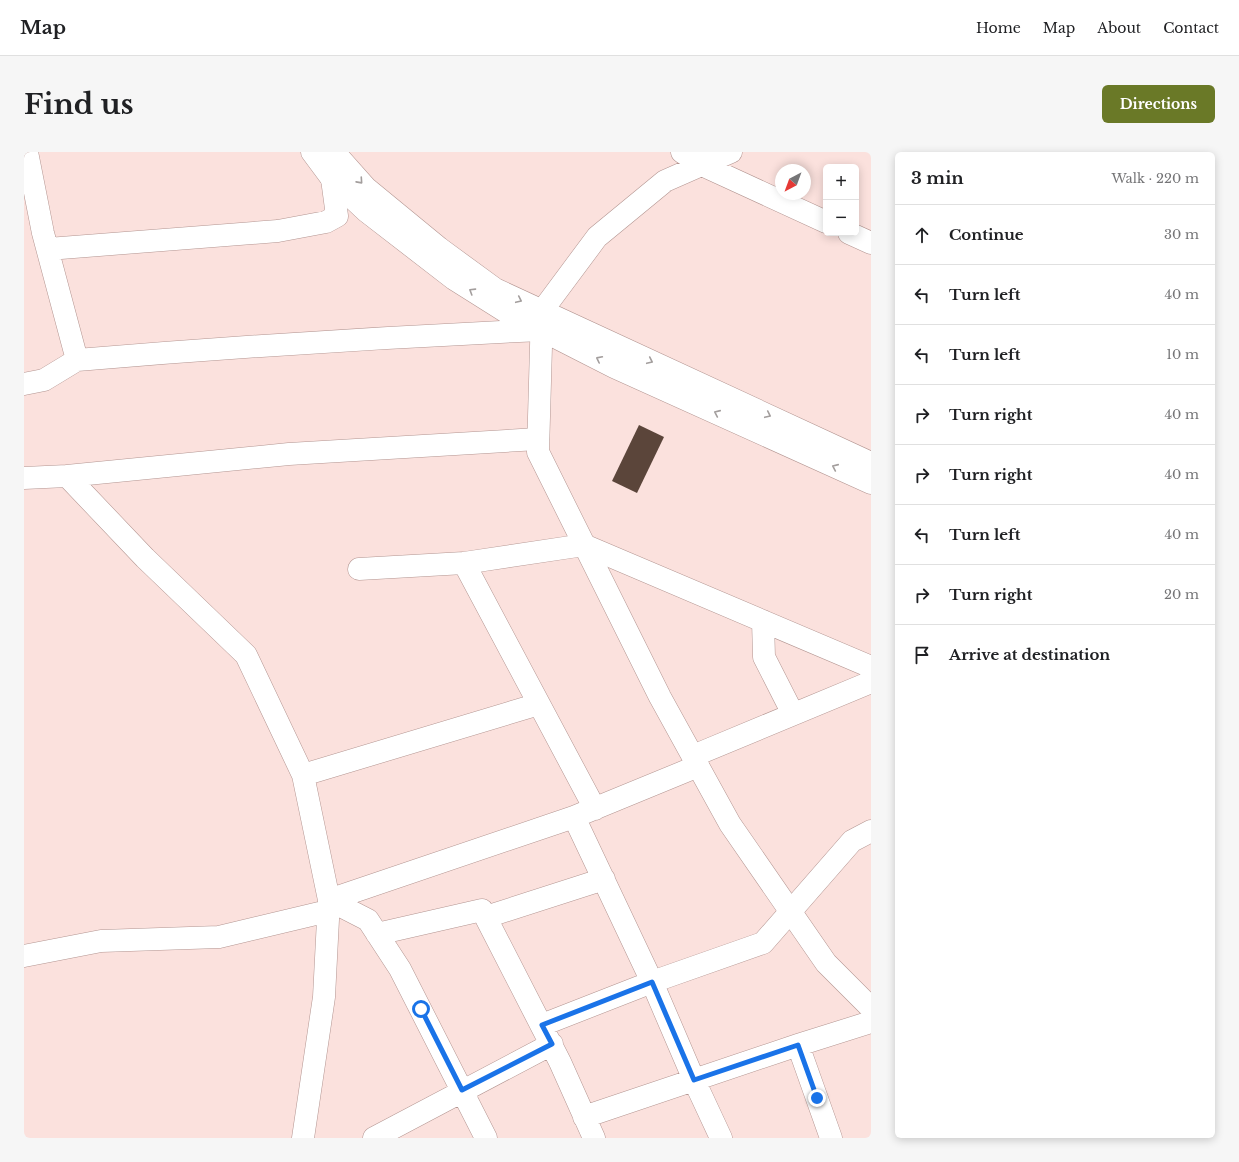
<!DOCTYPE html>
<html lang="en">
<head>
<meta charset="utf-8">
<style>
	:root { --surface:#fff; --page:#f6f6f6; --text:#202124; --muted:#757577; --line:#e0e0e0; --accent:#6a7927 }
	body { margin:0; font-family:"Libre Baskerville",serif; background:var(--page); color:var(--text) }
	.controls { position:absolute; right:12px; top:12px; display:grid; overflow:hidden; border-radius:6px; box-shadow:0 2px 10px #0003 }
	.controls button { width:36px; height:36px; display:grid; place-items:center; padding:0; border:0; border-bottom:1px solid var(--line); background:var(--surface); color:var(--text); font:20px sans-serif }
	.compass { position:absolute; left:751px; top:12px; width:36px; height:36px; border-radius:50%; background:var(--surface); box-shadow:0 2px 10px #0003; rotate:221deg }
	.stop { position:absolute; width:12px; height:12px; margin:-9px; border:3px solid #1a73e8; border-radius:50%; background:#fff }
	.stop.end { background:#1a73e8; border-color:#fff; box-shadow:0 1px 4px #0008 }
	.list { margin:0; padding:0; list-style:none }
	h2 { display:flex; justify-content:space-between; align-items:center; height:52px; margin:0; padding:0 16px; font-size:17px }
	h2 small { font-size:13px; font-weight:400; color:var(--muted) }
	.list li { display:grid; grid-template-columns:26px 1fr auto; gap:12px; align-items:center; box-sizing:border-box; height:60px; padding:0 16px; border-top:1px solid var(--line) }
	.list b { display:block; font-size:15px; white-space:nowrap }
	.list em { font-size:13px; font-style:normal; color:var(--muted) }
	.icon { flex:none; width:22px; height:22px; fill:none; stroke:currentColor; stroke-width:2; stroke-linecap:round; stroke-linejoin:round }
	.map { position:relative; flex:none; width:847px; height:986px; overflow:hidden; border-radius:6px }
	header { display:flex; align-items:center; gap:24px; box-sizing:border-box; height:56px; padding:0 20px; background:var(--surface); border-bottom:1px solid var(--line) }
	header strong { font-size:19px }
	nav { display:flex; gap:22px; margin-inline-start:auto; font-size:14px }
	.intro { display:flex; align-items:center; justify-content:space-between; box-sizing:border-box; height:96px; padding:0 24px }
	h1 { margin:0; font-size:28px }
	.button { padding:10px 18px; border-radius:6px; background:var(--accent); color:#fff; font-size:14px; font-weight:700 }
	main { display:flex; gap:24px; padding:0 24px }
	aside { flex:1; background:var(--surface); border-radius:6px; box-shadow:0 2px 10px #0003 }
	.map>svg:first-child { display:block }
	.building { fill:#5b453a }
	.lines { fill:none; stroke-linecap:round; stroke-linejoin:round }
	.street-casing { stroke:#b39591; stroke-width:23 }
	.secondary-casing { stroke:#b39591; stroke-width:23 }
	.street { stroke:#fff; stroke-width:22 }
	.secondary { stroke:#fff; stroke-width:22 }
	.oneway { stroke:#a39e9d }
	.route { stroke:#1a73e8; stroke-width:5 }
</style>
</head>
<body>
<header>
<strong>Map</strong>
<nav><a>Home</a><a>Map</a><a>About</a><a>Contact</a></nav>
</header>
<div class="intro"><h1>Find us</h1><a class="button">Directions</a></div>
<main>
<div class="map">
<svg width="847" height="986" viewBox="0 0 847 986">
	<rect width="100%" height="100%" fill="#fbe1dd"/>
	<path class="building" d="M615 273 640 285 613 341 588 329Z"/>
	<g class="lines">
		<g class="street-casing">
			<path id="street" d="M3 0 19 81 53 208C208 195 363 185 518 178
				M658 0 678 13 802 70
				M825 81 847 91
				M24 97 254 79 302 70 313 64 308 27
				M518 159 573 85 641 29 707 0
				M0 232 20 228 53 208
				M43 324 265 302 514 287
				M0 326 43 324 121 406 222 503 279 623 305 748 300 845 279 986
				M335 417 440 411
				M739 469 740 505 769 562
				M669 604 847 530
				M674 614 550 665 628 830 670 928 697 986
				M279 623 515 552
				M571 657 440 411 560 393 847 515
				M305 748 344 768 376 817 462 986
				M305 748 550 665
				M462 765 580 727
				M353 782 458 758 536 910 570 986
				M0 804 77 789 195 785 304 759
				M518 873 628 830 739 791 828 689 847 679
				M774 893 807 986
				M560 965 774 893 847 870
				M350 986 528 892"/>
		</g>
		<g class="secondary-casing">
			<path id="secondary" d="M288 0 308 27 342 59 430 127 484 161 590 215 847 331
				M310 0 342 36 415 96 471 137 847 311
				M518 159 514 300 636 545 706 672 802 811 847 856"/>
		</g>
		<use href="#street" class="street"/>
		<use href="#secondary" class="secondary"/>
	</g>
	<defs><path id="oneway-chevron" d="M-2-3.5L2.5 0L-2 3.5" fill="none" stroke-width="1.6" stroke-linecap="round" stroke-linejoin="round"/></defs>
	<g class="oneway">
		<use href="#oneway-chevron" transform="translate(336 29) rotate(48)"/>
		<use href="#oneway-chevron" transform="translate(448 139) rotate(-148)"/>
		<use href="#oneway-chevron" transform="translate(495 148) rotate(25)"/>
		<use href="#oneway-chevron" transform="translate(575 207) rotate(-153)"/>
		<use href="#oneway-chevron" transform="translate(626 209) rotate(25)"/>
		<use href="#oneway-chevron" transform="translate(693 261) rotate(-156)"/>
		<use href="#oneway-chevron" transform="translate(744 263) rotate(25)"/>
		<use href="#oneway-chevron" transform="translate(811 315) rotate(-156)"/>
	</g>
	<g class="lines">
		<path class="route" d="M397 857 438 938 528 892 518 873 628 830 670 928 774 893 793 946"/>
	</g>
</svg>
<div class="controls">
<button>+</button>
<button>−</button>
</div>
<svg class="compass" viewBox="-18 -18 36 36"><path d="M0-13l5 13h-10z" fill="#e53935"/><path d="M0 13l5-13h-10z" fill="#757577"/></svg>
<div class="stop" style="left:397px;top:857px"></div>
<div class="stop end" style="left:793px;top:946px"></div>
</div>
<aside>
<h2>3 min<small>Walk · 220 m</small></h2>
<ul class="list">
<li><svg class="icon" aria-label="ahead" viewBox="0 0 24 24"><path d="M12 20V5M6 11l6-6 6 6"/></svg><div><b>Continue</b></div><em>30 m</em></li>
<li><svg class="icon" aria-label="left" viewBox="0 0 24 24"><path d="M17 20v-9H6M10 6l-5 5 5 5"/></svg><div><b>Turn left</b></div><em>40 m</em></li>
<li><svg class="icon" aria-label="left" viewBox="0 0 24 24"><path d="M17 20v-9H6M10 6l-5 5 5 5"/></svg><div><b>Turn left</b></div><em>10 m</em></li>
<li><svg class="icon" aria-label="right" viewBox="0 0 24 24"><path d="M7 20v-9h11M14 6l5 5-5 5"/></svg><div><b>Turn right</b></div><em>40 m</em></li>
<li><svg class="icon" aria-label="right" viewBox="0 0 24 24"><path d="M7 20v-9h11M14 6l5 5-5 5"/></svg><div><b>Turn right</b></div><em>40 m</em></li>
<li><svg class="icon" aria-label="left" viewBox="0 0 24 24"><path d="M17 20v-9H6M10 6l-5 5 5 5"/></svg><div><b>Turn left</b></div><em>40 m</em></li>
<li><svg class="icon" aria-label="right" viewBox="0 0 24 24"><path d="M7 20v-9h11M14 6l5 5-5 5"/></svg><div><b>Turn right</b></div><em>20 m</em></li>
<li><svg class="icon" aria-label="arrive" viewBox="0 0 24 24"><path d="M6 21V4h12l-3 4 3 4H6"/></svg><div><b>Arrive at destination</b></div></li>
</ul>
</aside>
</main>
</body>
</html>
